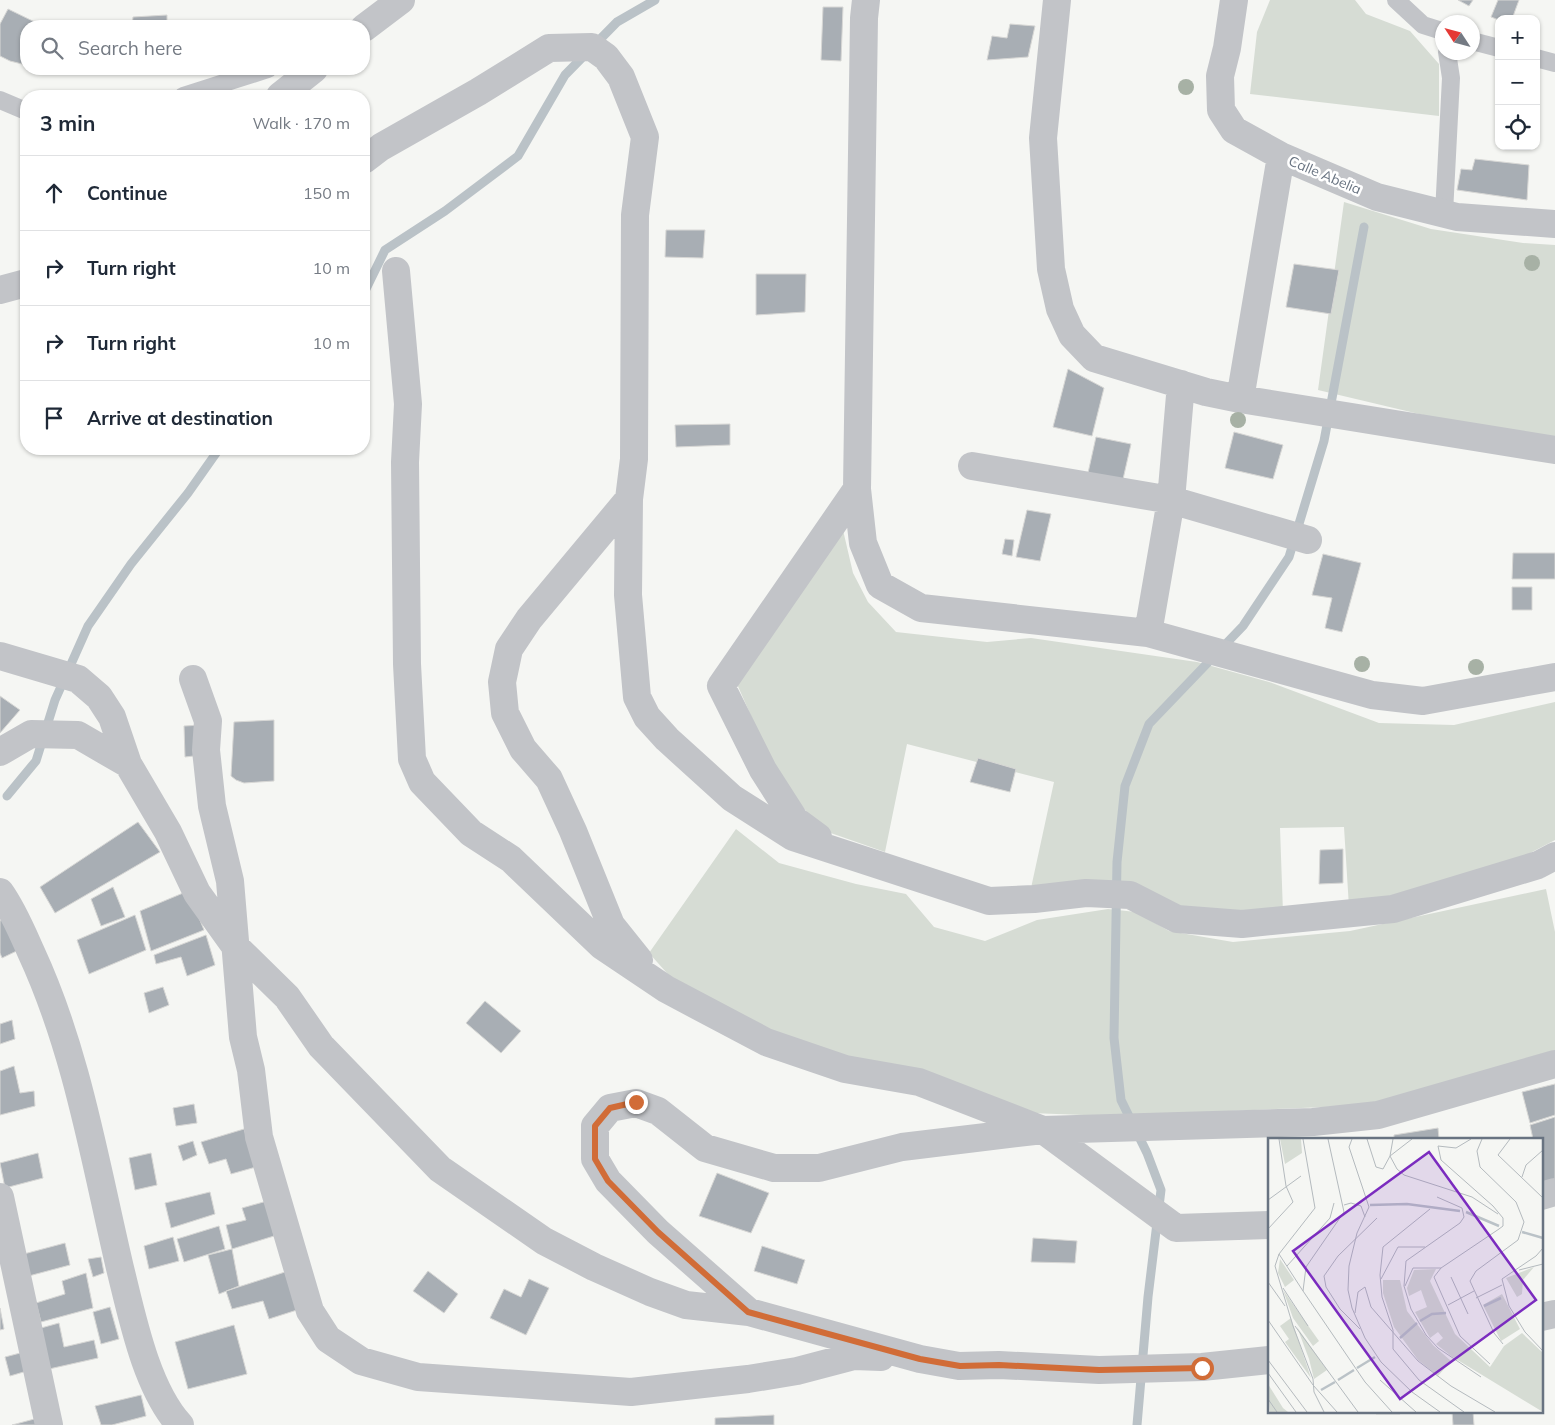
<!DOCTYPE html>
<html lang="en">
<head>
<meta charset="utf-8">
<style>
	:root { --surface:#fff; --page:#f2f2f3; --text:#1f2937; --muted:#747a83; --line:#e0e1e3 }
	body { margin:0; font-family:Mulish,sans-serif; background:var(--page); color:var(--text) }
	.controls { position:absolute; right:15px; top:15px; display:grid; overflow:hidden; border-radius:10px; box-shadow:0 1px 4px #0004 }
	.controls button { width:45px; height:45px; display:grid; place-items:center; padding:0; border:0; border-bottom:1px solid var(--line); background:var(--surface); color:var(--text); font:25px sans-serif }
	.compass { position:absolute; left:1435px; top:15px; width:45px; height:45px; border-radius:50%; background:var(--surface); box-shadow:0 1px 4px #0004; rotate:306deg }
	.stop { position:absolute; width:15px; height:15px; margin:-11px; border:4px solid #d16c37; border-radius:50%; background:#fff }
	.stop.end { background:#d16c37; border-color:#fff; box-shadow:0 1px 5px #0008 }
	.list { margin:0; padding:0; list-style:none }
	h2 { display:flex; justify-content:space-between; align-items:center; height:65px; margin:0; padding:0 20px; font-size:21px }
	h2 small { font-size:16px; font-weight:400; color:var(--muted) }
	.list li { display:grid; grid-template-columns:32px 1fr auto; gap:15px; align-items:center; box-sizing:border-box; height:75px; padding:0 20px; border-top:1px solid var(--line) }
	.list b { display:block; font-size:19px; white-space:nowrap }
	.list em { font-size:16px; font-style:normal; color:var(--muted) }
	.icon { flex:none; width:28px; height:28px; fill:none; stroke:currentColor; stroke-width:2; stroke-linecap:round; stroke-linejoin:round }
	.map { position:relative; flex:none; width:1555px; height:1425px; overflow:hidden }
	.search { position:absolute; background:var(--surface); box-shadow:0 1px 4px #0004; left:20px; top:20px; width:350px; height:55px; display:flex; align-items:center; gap:12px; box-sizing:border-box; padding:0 18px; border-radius:20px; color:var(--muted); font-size:19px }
	.panel { position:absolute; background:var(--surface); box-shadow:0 1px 4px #0004; left:20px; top:90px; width:350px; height:365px; border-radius:20px }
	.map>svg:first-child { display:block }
	.green { fill:#d6dcd4 }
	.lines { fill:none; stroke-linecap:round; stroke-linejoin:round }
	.stream { stroke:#bac2c7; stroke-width:9 }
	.building { fill:#a8aeb4; stroke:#d7d7d5 }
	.lane { stroke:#c2c4c8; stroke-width:18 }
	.street { stroke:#c2c4c8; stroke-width:28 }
	.tree { fill:#a7b1a5 }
	.route { stroke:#d16c37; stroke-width:6 }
	.labels { text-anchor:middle; stroke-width:5; stroke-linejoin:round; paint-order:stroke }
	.street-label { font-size:14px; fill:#687381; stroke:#fff }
	.inset-river { fill:none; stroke:#bac2c7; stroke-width:2.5 }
	.inset-road { fill:none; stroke:#b4babe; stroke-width:1 }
	.view { fill:#7b2cbf; fill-opacity:0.15; stroke:#7b2cbf; stroke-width:2.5 }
	.inset-edge { fill:none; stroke:#687381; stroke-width:2.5 }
</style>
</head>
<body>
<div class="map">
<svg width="1555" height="1425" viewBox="0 0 1555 1425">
	<rect width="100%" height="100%" fill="#f5f6f3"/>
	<path class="green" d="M1270 0H1355L1366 14 1410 31 1439 64V116L1250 94 1257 32Z
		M1344 202 1431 229 1523 243 1555 245V437L1457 423 1318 390Z
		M843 530 853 573 868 602 896 632 987 642 1031 638 1197 662 1269 682 1379 723 1454 725 1555 702V840L1513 862 1349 907 1344 827 1280 828 1283 913 1212 916 1031 888 1054 782 907 744 885 852 825 831 781 784 737 684Z
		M736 829 779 863 856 884 906 894 934 927 985 941 1037 920 1108 909 1136 912 1169 931 1233 942 1350 931 1546 889 1555 932V1058L1375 1105 1110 1116 1030 1113 832 1057 740 1020 674 981 649 953Z"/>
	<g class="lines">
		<path class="stream" d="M364 293 385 250 445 211 518 156 565 75 617 22 655 0
			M7 796 36 761 55 700 88 626 131 564 188 493 219 449
			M1137 1425 1148 1297 1161 1190 1147 1153 1121 1100 1114 1038 1117 862 1125 786 1149 724 1243 626 1289 557 1324 441 1364 227"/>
	</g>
	<path class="building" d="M1458 0H1473L1469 6Z
		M1498 0H1519L1512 19 1499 20 1491 17Z
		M823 7H843L841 61 821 60Z
		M8 9 43 26H26V65L10 61 0 56V24Z
		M167 15V26H132L133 17Z
		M1010 24 1035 26 1028 57 987 60 992 36 1007 38Z
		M72 69H101V72Z
		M1475 159 1529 165 1527 200 1457 190 1461 169 1472 170Z
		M666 230H705L703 258 665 257Z
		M1294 264 1339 270 1331 314 1286 307Z
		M756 274H806L805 312 756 315Z
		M1068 369 1104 388 1092 436 1053 427Z
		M730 424V445L676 447 675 425Z
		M1234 432 1283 445 1273 479 1225 468Z
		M1096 437 1131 444 1121 488 1086 482Z
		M1027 510 1051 514 1040 561 1016 557Z
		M1005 539 1014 540 1012 556 1002 554Z
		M1513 553H1555V579H1512Z
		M1323 554 1361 563 1342 632 1325 628 1332 598 1312 595Z
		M1512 587H1532V610H1512Z
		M0 696 20 710 0 733Z
		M274 720V781L244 783 236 780 231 776 234 722Z
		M203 725 202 755 185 757 184 726Z
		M978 758 1016 769 1010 792 970 782Z
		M138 822 160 852 55 913 40 887Z
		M1343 849V883L1319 884 1320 850Z
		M113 887 125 917 101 926 91 899Z
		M188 891 204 930 151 951 140 911Z
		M11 914 27 946 2 958 0 953V921Z
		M135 915 146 950 89 974 77 940Z
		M206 935 215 965 187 976 181 957 156 964 154 955Z
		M163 987 169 1005 149 1013 144 993Z
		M485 1001 521 1031 501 1053 466 1023Z
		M12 1020 15 1039 0 1044V1024Z
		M14 1066 20 1093 34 1091 35 1106 0 1115V1071Z
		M1555 1084V1115L1530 1123 1522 1092Z
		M194 1104 197 1123 176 1126 173 1108Z
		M1555 1117V1179L1543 1182 1541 1139H1533L1530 1125Z
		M1438 1128 1439 1139H1394V1135Z
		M244 1129 256 1167 231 1174 226 1159 209 1164 201 1142Z
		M193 1141 197 1155 183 1161 178 1146Z
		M38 1153 43 1178 5 1188 0 1163Z
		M151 1153 157 1185 135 1190 129 1158Z
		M717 1173 769 1193 751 1233 699 1216Z
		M210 1192 215 1214 171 1228 165 1203Z
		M267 1201 274 1236 232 1249 226 1225 246 1220 242 1208Z
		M219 1226 225 1249 184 1262 177 1239Z
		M173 1237 179 1261 149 1269 144 1246Z
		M1033 1238 1077 1241 1075 1263 1031 1262Z
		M65 1243 70 1265 25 1277 20 1255Z
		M762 1246 805 1260 797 1284 754 1271Z
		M232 1249 239 1286 219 1294 208 1255Z
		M101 1257 104 1273 93 1277 88 1259Z
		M428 1271 458 1294 444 1313 413 1291Z
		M285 1272 297 1310 269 1319 263 1301 232 1309 226 1291Z
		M86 1273 93 1308 41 1322 36 1303 65 1294 62 1281Z
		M529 1279 549 1288 526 1335 490 1318 504 1289 521 1297Z
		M110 1307 119 1339 101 1344 93 1312Z
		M0 1308 4 1329 0 1330Z
		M59 1323 64 1347 94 1340 98 1358 49 1369 41 1328Z
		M234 1325 247 1374 188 1389 175 1342Z
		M24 1352 27 1371 10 1376 5 1357Z
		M141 1395 146 1416 112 1425H101L95 1406Z
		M1376 1411H1400V1414H1376Z
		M1452 1411H1473L1474 1425H1453Z
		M774 1415V1425H715V1418Z
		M38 1418 40 1425H12Z"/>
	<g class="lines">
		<path class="lane" d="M1396 0 1423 25 1442 31
			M1472 41 1499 48
			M1536 58 1555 63
			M183 96 268 69
			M0 100 26 111
			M1444 213 1451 78 1447 52"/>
		<path class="street" d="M866 0 864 18 857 489 863 543 880 585 921 608 1148 633 1372 695 1423 701 1555 677
			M1057 0 1043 138 1051 269 1060 309 1072 335 1094 358 1206 392 1240 399 1555 450
			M1234 0 1227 48 1220 76 1221 110 1234 130 1281 156 1377 197 1457 217 1555 224
			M364 28 401 0
			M280 96 314 69
			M364 160 381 147 478 92 549 48 592 47 606 57 621 77 645 137 635 215 634 459 629 499 628 595 637 697 647 717 667 739 732 798 793 837 989 901 1034 899 1086 893 1130 895 1177 919 1242 924 1393 909 1538 865 1555 856
			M396 271 408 404 405 462 407 664 412 759 422 782 471 833 511 859 602 946 666 989 766 1042 845 1069 919 1082 1043 1130 1176 1228 1269 1225
			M0 290 26 283
			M1240 399 1281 156
			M972 466 1171 500 1308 540
			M629 499 529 619 509 649 502 682 505 713 523 749 549 779 573 831 611 925 639 960
			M1148 633 1171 500 1181 384
			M0 656 78 679 99 697 112 717 128 764 168 832 197 893 235 946 287 997 321 1046 440 1169 544 1241 594 1267 650 1292 686 1305 749 1312 920 1359 959 1366 999 1365 1099 1370 1202 1367 1269 1360
			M193 679 208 721 206 750 212 806 230 881 243 1037 251 1070 259 1137 310 1311 328 1339 361 1361 418 1377 631 1392 748 1379 797 1371 854 1356 881 1357
			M0 752 31 734 78 735 128 764
			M818 837 795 820 763 770 721 686 857 489
			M0 892C13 910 22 932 31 952 77 1051 95 1162 120 1268 132 1316 146 1388 180 1425
			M1541 1196 1555 1192
			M0 1197 49 1425
			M749 1312 658 1232 608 1181 595 1159V1126L610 1108 636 1103 658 1111 705 1148 774 1168H819L902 1147 1043 1130 1313 1122 1378 1115 1555 1064
			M1541 1317 1555 1314"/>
	</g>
	<g class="tree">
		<circle cx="1186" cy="87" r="8"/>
		<circle cx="1532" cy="263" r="8"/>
		<circle cx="1238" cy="420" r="8"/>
		<circle cx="1362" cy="664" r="8"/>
		<circle cx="1476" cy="667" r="8"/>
	</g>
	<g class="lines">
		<path class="route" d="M636 1102 610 1108 595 1126V1159L608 1181 658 1232 748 1312 920 1359 960 1366 999 1365 1099 1370 1202 1368"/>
	</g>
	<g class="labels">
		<g class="street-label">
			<text transform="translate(1325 175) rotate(23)" y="5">Calle Abelia</text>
		</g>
	</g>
	<g transform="translate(1268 1138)">
		<rect width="275" height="275" fill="#f5f6f3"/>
		<path d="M12 1H33L34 15 17 26ZM12 121 26 142 17 149 10 135ZM266 129 255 142 254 156 249 159 238 140ZM168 131 162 143 187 196 222 229 236 208 254 195 275 215V274L183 218 168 206 175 200 170 194 162 200 147 174 159 169 153 152 141 158 139 150 146 132ZM115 142H132L139 173 165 207 183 223 170 238 150 222 126 189 115 155ZM15 152 51 203 45 208 25 180ZM234 156 252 191 233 203 215 167ZM23 180 43 240 17 204 21 201 12 188ZM29 189 59 232 46 241 41 221ZM0 246 15 270 20 274H2Z" fill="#d6dcd4"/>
		<path class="inset-river" d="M102 67 139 66 192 73M198 74 231 88M254 94 275 100M216 168 233 160M152 183 164 176 178 175M132 200 149 185M89 230 107 219M70 242 86 232M53 252 67 244"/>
		<path class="inset-road" d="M35 1 47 70 11 116 7 128 25 188 45 241 46 254 56 274M60 1 76 74 38 129 35 153 97 244 124 274M84 1 81 9 101 69 89 95 81 128 80 152 84 170 97 200 113 224 144 254 172 274M99 1 108 29 115 31 122 18 125 1M144 1 122 18 129 31 136 37 204 59 230 76M214 1 209 13 212 29 248 64 256 84 250 102 208 133 202 143 226 195 235 206M242 1 230 17 275 60M170 8 173 22 225 68 235 80V88L231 91 173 130 166 139 192 198 222 226M170 8 188 10 203 1M254 39 258 27 275 12M169 59 194 70 196 79 192 85 138 123 136 148 143 171 158 197 170 210 213 239M0 62 33 38M76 67 83 65 93 68 97 79M162 71 115 109 112 137 114 159 125 192V211L151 242 196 274M0 91 25 64 18 48 11 1M275 110 268 118 234 141 241 168 257 194 275 213M11 116 35 153M19 128 62 80 66 65M251 132 275 126M183 139 200 176M113 141 130 109H157M0 144 17 168M137 148 145 130H173M15 150 40 188M208 160 234 147M180 167 206 153M87 175 90 154 97 149 103 169 150 223 183 248 227 274M0 182 45 247 69 274M27 188 90 274M92 191 72 171 58 149 56 138 70 118 109 80M0 222 39 274M0 235 28 274M112 242 148 274M0 261 9 274"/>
		<path class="view" d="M161 14 268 162 132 261 25 113Z"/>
		<rect width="275" height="275" class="inset-edge"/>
	</g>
</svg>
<div class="controls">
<button>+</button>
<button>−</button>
<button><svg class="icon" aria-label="locate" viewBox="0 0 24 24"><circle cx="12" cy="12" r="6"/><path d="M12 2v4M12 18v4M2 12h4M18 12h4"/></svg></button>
</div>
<svg class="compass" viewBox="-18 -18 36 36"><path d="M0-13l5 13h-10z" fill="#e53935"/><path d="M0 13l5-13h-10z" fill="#747a83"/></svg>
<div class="stop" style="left:1202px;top:1368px"></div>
<div class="stop end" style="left:636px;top:1102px"></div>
<div class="search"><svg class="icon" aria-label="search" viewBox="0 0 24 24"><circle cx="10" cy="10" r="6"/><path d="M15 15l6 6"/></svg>Search here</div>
<section class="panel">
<h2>3 min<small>Walk · 170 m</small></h2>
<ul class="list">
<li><svg class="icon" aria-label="ahead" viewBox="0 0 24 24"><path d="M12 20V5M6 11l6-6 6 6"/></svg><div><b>Continue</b></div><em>150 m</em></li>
<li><svg class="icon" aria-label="right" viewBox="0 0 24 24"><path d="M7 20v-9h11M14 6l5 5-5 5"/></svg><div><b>Turn right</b></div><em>10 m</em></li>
<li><svg class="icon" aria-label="right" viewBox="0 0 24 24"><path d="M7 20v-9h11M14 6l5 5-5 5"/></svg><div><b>Turn right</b></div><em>10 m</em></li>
<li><svg class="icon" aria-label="arrive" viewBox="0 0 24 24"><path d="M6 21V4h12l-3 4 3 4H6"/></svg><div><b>Arrive at destination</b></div></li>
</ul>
</section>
</div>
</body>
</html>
